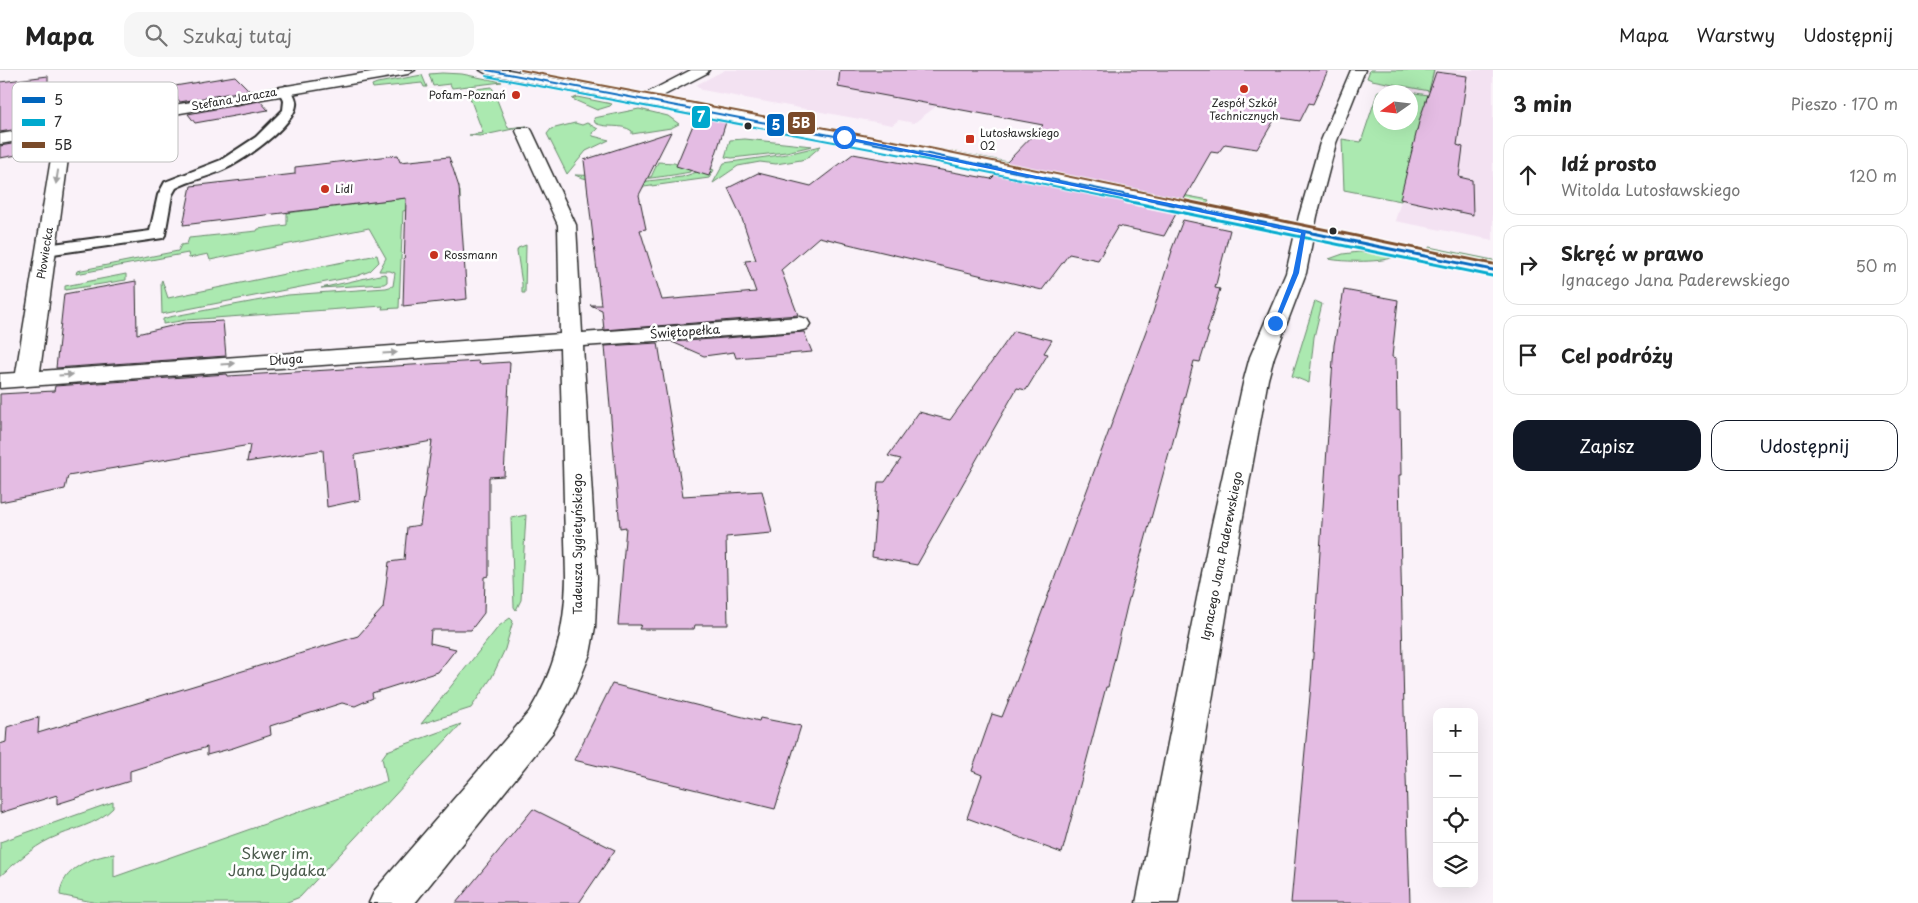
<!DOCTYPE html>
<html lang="pl">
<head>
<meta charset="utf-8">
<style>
	:root { --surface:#fff; --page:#f6f6f6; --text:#222; --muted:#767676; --line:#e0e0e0; --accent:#111827 }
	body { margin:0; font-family:"Playpen Sans",sans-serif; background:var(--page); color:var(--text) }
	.controls { position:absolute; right:15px; bottom:15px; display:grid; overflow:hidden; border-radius:10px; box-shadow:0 5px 20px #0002 }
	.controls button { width:45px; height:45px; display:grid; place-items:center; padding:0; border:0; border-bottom:1px solid var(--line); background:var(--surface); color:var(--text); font:25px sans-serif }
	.compass { position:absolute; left:1373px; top:15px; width:45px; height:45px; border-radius:50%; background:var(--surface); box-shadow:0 5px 20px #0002; rotate:256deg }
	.stop { position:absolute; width:15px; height:15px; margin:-11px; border:4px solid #1a73e8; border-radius:50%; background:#fff }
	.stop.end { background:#1a73e8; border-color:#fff; box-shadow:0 1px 5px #0008 }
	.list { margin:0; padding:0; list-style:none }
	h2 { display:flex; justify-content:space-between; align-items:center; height:65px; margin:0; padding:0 20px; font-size:21px }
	h2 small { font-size:16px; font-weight:400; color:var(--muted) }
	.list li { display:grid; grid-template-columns:32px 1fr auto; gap:15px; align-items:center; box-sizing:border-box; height:80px; margin:0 10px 10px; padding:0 10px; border:1px solid var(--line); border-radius:15px }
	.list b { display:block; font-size:19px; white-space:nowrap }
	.list p { margin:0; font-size:16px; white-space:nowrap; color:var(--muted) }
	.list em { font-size:16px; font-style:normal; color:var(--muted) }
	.actions { display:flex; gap:10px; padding:15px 20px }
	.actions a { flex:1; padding:11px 0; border:1px solid var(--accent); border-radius:15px; text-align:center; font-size:18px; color:var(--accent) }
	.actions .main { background:var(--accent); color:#fff }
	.icon { flex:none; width:28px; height:28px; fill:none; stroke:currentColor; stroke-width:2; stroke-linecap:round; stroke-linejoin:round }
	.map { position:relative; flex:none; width:1493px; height:833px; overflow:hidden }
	header { display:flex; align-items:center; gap:30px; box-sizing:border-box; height:70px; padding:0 25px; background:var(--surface); border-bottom:1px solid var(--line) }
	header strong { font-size:24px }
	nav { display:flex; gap:28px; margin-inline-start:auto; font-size:18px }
	.search { width:350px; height:45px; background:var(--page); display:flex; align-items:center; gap:12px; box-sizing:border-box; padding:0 18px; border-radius:15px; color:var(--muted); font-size:19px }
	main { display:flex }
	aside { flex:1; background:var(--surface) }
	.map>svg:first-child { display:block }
	.built { fill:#f3e2f2 }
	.green { fill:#abe9b0; stroke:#6b8a6e; fill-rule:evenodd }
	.building { fill:#e4bce3; stroke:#2b2b2b }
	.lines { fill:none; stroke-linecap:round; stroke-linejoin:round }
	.lane-casing { stroke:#2b2b2b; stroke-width:4 }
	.street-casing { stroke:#2b2b2b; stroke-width:3 }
	.secondary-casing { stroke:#2b2b2b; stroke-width:3 }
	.lane { fill:#fff; fill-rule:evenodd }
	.street { fill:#fff; fill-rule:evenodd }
	.secondary { fill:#fff; fill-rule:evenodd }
	.bus-1-far1-casing { stroke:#fff; stroke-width:4 }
	.bus-1-casing { stroke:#fff; stroke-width:6 }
	.bus-2-far1-casing { stroke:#fff; stroke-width:4 }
	.bus-2-casing { stroke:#fff; stroke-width:6 }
	.bus-3-far1-casing { stroke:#fff; stroke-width:4 }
	.bus-3-casing { stroke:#fff; stroke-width:6 }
	.bus-1-far1 { stroke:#0065bd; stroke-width:2 }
	.bus-1 { stroke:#0065bd; stroke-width:3 }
	.bus-2-far1 { stroke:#00a9ce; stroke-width:2 }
	.bus-2 { stroke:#00a9ce; stroke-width:3 }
	.bus-3-far1 { stroke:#7a4b2a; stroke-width:2 }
	.bus-3 { stroke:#7a4b2a; stroke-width:3 }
	.oneway { fill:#a0a0a0 }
	.route { fill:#1a73e8 }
	.poi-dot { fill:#c8321e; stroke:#fff; stroke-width:2 }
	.bus-dot { fill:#2b2b2b; stroke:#fff; stroke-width:2 }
	.labels { text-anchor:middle; stroke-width:5; stroke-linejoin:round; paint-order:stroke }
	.far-poi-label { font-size:11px; fill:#2b2b2b; stroke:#fff; text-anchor:start }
	.far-street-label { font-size:11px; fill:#2b2b2b; stroke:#fff }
	.street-label { font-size:12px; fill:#2b2b2b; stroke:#fff }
	.near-park-label { font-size:15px; fill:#4b5a4c; stroke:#fff }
	.key { fill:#fff; stroke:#bfbfbf; stroke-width:1 }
	.key-label { font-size:14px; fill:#2b2b2b }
	.line-badge { stroke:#fff; stroke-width:2 }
	.badge-label { font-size:14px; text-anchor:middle; font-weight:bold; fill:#fff }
</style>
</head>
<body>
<header>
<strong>Mapa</strong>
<div class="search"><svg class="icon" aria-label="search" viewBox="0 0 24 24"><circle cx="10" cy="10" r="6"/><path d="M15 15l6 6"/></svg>Szukaj tutaj</div>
<nav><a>Mapa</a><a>Warstwy</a><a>Udostępnij</a></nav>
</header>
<main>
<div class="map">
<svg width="1493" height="833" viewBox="0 0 1493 833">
	<rect width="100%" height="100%" fill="#faf2f9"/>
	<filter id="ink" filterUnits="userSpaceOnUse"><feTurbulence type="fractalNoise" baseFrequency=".02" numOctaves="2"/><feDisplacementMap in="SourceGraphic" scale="10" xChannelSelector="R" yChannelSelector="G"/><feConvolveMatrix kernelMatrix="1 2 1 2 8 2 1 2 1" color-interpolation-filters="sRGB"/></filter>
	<g filter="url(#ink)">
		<path class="built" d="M725 0H985L914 53 899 50 892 55 702 20 696 15Z
			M1389 0H1493V170L1395 151 1401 131 1361 123 1380 37V52H1410V22H1384Z"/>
		<path class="green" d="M1370 0H1434L1429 21 1372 10 1367 8Z
			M442 3 462 4 502 12 452 18 450 14 433 16 429 4Z
			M422 5 427 17H424L422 13 373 18 372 15 377 13Z
			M492 17 508 58 527 56 480 66 469 65 483 63 467 20Z
			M1378 21H1403L1428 25 1401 131 1344 120 1342 69 1361 72ZM1380 22H1410V52H1380Z
			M577 27 612 34 610 36 597 40 572 29Z
			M702 34 1209 130 1207 133 849 64 697 37Z
			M639 39 668 46 679 54 671 58 632 64V61C621 53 607 59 595 53L594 48Z
			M575 53 582 55 587 53 598 59 592 63 593 66 609 70 586 81 567 104 547 64 551 59Z
			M745 69 812 76 786 82 732 88 725 87 730 70Z
			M821 76 807 88 801 90 776 94 760 92 738 96 713 113 724 93 787 84Z
			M658 92 674 93 690 100V102C665 107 597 117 575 105L651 107Z
			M709 98 714 100 709 108 644 117 637 115 639 112 682 107Z
			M460 121V130L403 141 399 238 382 239 383 236 186 250 163 254V249L169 247 288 225 386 218 393 216 395 203 390 201H379L386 188 369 158 210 190 208 184 189 188 188 183 76 204 77 201 178 181 181 175 187 174 189 168 257 161 258 159 287 155V143Z
			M526 175 525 223H522V214L517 181 518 178Z
			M1429 177 1493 190V194L1428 181Z
			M1359 182 1396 186C1386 193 1342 192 1329 189L1343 184Z
			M377 185 379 192 370 201 357 206 162 244 161 212 162 210 168 228Z
			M126 204V210L65 220V216Z
			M384 204 387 205V212L384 214 321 218Z
			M1315 231 1322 234 1314 267 1309 313 1292 306Z
			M526 445 521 530 516 540 514 537 511 448Z
			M510 548 513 551 505 579 492 607 471 638 421 654 499 556Z
			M461 654 300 827 285 833H97L60 825C61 799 91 787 114 784V807L387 711 382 688 387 681Z
			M113 732V738C97 755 71 759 50 769 31 778 16 793 0 806V772Z"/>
		<path class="building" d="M840 0H1328L1313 34 1309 33 1300 51 1276 47 1257 79 1225 74 1218 83 1211 82 1184 129 1006 93 1043 55 838 17Z
			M1436 2 1467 6 1457 75 1463 77 1459 107 1472 110 1473 145 1400 129 1420 48Z
			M48 6V22L94 16V19L124 15 132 40 0 62V12Z
			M235 6 249 20 180 32 169 17Z
			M260 31 268 40 195 53 188 44Z
			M712 49 726 52 709 106 676 96 693 55Z
			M671 62 639 125 646 159 640 160 662 230 756 222 745 191 756 190 741 146 728 118 758 103 811 116 853 84 991 109 995 105 1177 142 1164 166 1118 156 1098 190 1069 184 1042 220 819 167 781 200 798 245 604 260 602 240 590 235H601L584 90Z
			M53 67 51 79 0 88V76Z
			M398 85 400 92 449 87 459 117 467 229 403 236 406 128 183 155 191 116 295 104V97Z
			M1183 150 1230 160 1215 218 1220 219 1207 262 1209 263 1200 292 1194 291 1171 379H1170L1127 536 1108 617H1106L1062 783 967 748 982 705 972 701 992 644 1002 647 1016 612 1153 242 1172 181H1171Z
			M136 211 137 264 184 253 223 251 226 286 56 298 64 224Z
			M1344 220 1398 230 1392 287 1396 288 1397 340 1400 341 1401 405H1399L1404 642 1410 833H1291L1311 615 1334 275Z
			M1014 261 1052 270 1044 283 1048 284 1026 320 1017 318 917 495 872 487 878 412H885L901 389 888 386 919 342 950 350Z
			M804 262 812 282 736 288 734 282 704 286 672 272Z
			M658 273 683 426 762 421 772 463 726 467 728 555H695L694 559H639L641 555H618L626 457 620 458 605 276Z
			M479 291 478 294 510 292 504 406 489 407V506L485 507 484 543 471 560H431L430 573 456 579 438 602 372 623 373 628 355 636 342 633 270 656 271 665 233 678 207 685V677L130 701V711L57 734V725L0 743V674L6 672 7 657 39 647 38 663 358 566 383 538 389 492 404 490 407 457 420 455 432 371 355 385 360 430 327 437 323 380 247 392 250 375 68 406 65 419 0 432V324L54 321 55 316 227 304 228 306Z
			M612 614 759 651 760 648 801 656 775 739 574 690Z
			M533 739 615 780 579 833H456Z"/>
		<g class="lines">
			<g class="lane-casing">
				<path id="lane" d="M286 16 290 18C293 23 297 29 296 35 294 56 241 92 223 100 208 107 191 110 176 118L172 125 165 165 163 168 46 185 40 183 38 180 40 177 46 175 150 161 158 125 165 112 221 90 256 67 283 40 284 31 280 20Z"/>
			</g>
			<g class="street-casing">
				<path id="street" d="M691 0H709L707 3 647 34H637L635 31 637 28Z
					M1351 0H1365L1336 73 1317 146 1306 203 1274 287 1268 309 1240 463 1178 833H1136L1210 463 1244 309 1250 287 1286 203 1299 146 1320 73Z
					M64 53 70 55 72 58 40 301 560 264 558 155 516 61 518 58H530L532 61 576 155 582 263 799 247 807 249 810 254 807 259 799 261 583 276 597 508 595 557 590 584 574 624 553 662 415 833H369L375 820 529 642C555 600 565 558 566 508L560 278 0 318V304L16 303 56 58 58 55Z"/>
			</g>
			<g class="secondary-casing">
				<path id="secondary" d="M383 0H415L408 4 0 74V64Z
					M480 0H509L914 76 1493 194V206L914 86 487 4Z"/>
			</g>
			<use href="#lane" class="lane"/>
			<use href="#street" class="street"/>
			<use href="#secondary" class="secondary"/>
			<g class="bus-1-far1-casing">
				<path id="bus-1-far1" d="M487 0 914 81 1162 132"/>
			</g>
			<g class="bus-1-casing">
				<path id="bus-1" d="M1156 131 1493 200"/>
			</g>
			<g class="bus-2-far1-casing">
				<path id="bus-2-far1" d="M486 6 913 87 1132 132"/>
			</g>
			<g class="bus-2-casing">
				<path id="bus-2" d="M1126 131 1492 206"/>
			</g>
			<g class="bus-3-far1-casing">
				<path id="bus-3-far1" d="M521 0 915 75 1192 132"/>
			</g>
			<g class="bus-3-casing">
				<path id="bus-3" d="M1186 131 1493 194"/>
			</g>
			<use href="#bus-1-far1" class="bus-1-far1"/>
			<use href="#bus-1" class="bus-1"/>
			<use href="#bus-2-far1" class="bus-2-far1"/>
			<use href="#bus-2" class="bus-2"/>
			<use href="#bus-3-far1" class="bus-3-far1"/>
			<use href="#bus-3" class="bus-3"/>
		</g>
		<defs><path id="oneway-solid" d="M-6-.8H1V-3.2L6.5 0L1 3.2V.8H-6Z" transform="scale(1.25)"/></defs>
		<g class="oneway">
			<use href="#oneway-solid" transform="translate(57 107) rotate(99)"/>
			<use href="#oneway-solid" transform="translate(390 283) rotate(-4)"/>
			<use href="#oneway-solid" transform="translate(228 294) rotate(-4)"/>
			<use href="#oneway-solid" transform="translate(66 305) rotate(-4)"/>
		</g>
	</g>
	<path class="route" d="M842 66 1306 161 1299 203 1278 253 1273 254 1293 203 1301 163 844 69Z"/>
	<g class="poi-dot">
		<circle cx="1244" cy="19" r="5"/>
		<circle cx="516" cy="25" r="5"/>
		<rect x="965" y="64" width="10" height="10" rx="2.5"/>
		<circle cx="325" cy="119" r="5"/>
		<circle cx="434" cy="185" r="5"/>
	</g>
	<g class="bus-dot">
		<circle cx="748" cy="56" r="4.5"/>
		<circle cx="1333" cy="161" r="4.5"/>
	</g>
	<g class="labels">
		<g class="far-poi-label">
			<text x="506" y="29" text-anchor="end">Pofam-Poznań</text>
			<text x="1244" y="37" text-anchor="middle">Zespół Szkół<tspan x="1244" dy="13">Technicznych</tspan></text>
			<text x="980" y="67">Lutosławskiego<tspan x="980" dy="13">02</tspan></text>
			<text x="335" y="123">Lidl</text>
			<text x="444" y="189">Rossmann</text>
		</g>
		<g class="far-street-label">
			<text transform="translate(234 29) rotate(-10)" y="4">Stefana Jaracza</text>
			<text transform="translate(45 183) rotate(-81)" y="4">Płowiecka</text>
		</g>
		<g class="street-label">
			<text transform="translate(685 262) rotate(-4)" y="4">Świętopełka</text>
			<text transform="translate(286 290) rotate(-4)" y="4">Długa</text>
			<text transform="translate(578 474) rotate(-90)" y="4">Tadeusza Sygietyńskiego</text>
			<text transform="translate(1222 486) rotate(-79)" y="4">Ignacego Jana Paderewskiego</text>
		</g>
		<g class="near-park-label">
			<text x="277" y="789">Skwer im.<tspan x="277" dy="17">Jana Dydaka</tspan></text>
		</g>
	</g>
	<rect x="12" y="12" width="166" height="80" rx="8" class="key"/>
	<rect x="22" y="27" width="23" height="6" fill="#0065bd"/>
	<rect x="22" y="49" width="23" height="7" fill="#00a9ce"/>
	<rect x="22" y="72" width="23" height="6" fill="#7a4b2a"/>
	<g class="key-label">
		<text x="54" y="35">5</text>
		<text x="54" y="57">7</text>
		<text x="54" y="80">5B</text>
	</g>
	<g class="line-badge">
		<rect x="691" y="35" width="20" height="24" rx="5" fill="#00a9ce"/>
		<rect x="787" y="41" width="29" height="24" rx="5" fill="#7a4b2a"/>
		<rect x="766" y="43" width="19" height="24" rx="5" fill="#0065bd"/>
	</g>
	<g class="badge-label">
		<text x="701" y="52">7</text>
		<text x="801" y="58">5B</text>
		<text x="776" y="60">5</text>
	</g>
</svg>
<div class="controls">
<button>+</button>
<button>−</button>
<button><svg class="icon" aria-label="locate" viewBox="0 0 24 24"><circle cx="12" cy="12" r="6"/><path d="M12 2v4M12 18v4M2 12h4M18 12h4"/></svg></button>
<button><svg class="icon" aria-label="layers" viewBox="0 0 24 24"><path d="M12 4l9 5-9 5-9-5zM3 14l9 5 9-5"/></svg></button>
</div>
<svg class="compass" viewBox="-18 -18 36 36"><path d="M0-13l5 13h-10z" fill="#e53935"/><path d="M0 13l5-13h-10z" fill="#767676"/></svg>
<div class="stop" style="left:844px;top:67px"></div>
<div class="stop end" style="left:1275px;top:253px"></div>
</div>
<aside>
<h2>3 min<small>Pieszo · 170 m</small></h2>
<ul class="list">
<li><svg class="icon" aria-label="ahead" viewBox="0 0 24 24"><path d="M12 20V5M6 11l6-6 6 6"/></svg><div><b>Idź prosto</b><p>Witolda Lutosławskiego</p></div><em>120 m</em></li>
<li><svg class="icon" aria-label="right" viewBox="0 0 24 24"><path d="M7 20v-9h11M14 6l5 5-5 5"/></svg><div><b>Skręć w prawo</b><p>Ignacego Jana Paderewskiego</p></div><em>50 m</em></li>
<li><svg class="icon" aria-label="arrive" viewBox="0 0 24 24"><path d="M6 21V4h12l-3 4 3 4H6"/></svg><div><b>Cel podróży</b></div></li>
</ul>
<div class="actions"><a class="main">Zapisz</a><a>Udostępnij</a></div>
</aside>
</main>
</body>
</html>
